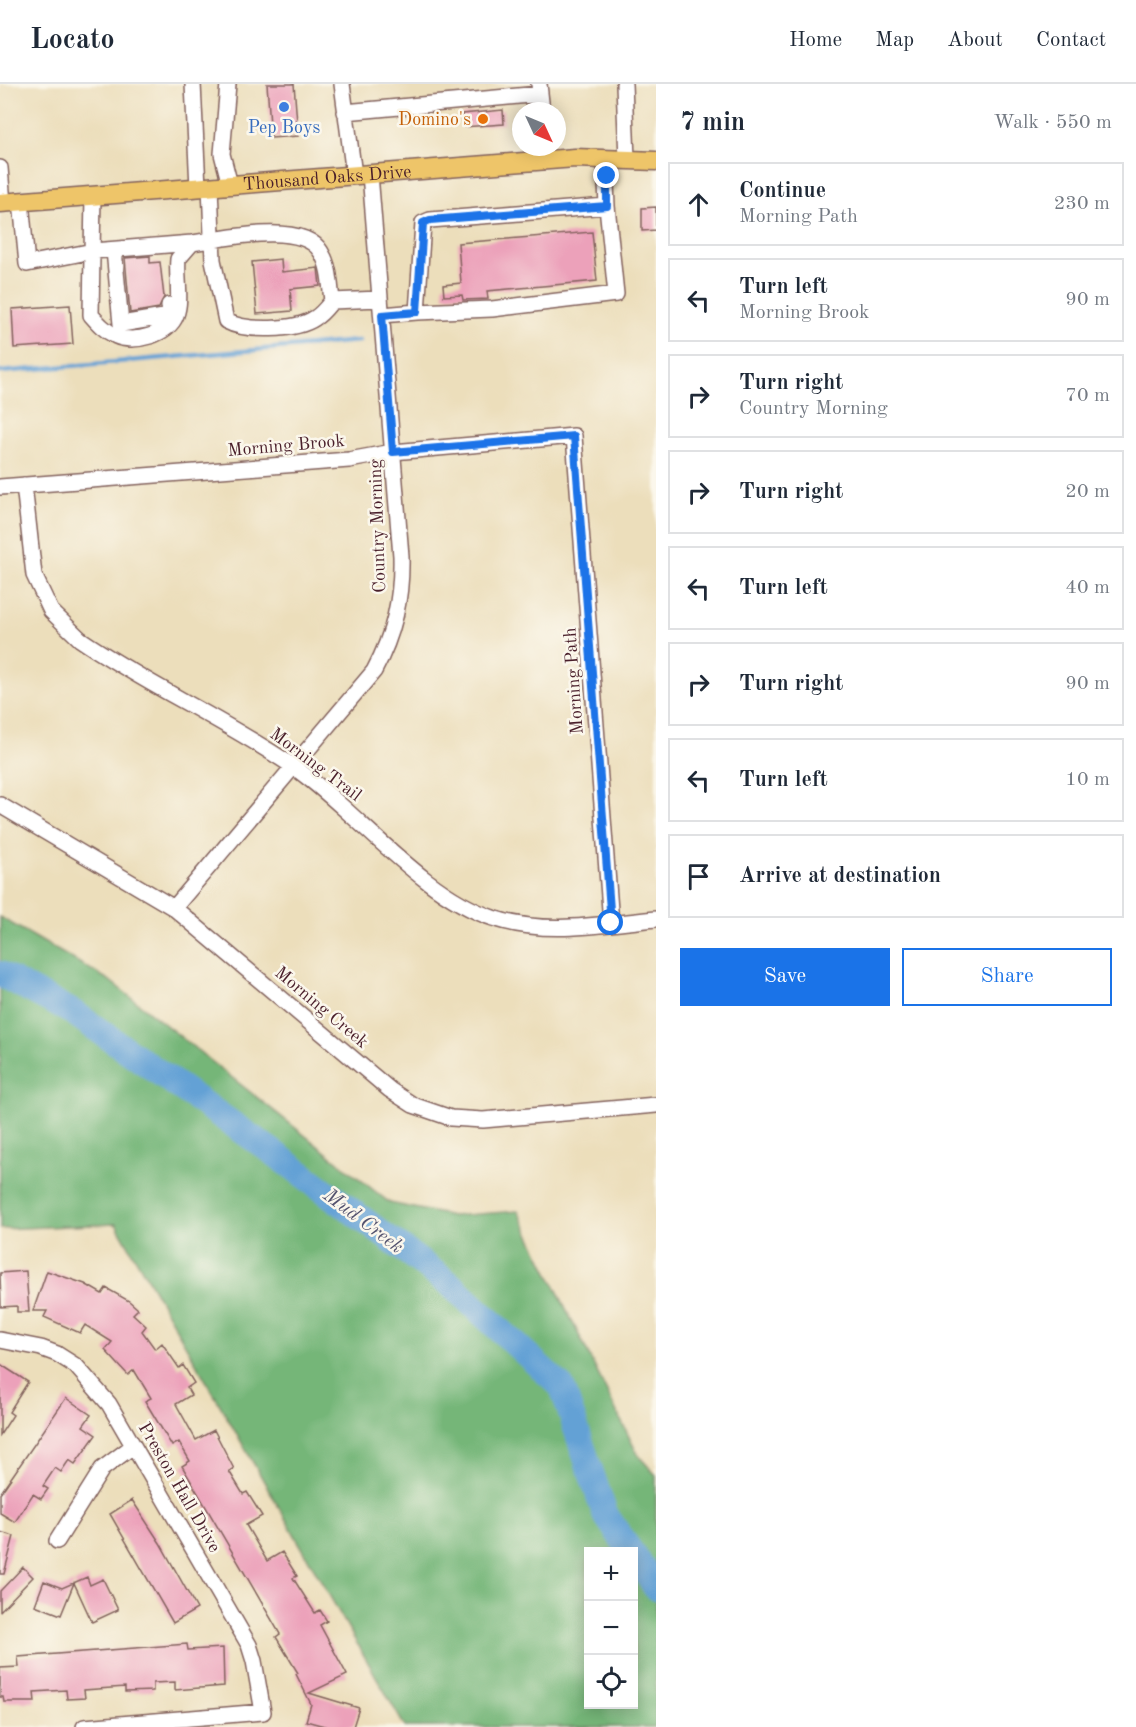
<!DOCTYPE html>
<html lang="en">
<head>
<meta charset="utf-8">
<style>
	:root { --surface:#fff; --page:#f6f6f7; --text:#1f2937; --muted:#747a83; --line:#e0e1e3; --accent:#1a73e8 }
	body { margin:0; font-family:"Old Standard TT",serif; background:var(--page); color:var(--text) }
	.controls { position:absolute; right:18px; bottom:18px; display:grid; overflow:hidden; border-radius:0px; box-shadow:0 3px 15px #0003 }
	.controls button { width:54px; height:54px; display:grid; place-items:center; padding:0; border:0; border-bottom:2px solid var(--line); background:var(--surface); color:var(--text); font:30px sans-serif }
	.compass { position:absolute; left:512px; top:18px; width:54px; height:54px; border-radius:50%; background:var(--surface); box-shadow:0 3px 15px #0003; rotate:134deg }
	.stop { position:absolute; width:18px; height:18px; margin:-14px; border:4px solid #1a73e8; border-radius:50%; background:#fff }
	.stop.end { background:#1a73e8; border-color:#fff; box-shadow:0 2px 6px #0008 }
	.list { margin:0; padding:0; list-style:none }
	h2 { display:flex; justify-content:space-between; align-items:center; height:78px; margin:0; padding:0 24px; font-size:26px }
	h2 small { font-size:20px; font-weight:400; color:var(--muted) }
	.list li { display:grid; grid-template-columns:39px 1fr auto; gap:18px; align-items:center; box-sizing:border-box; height:84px; margin:0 12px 12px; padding:0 12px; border:2px solid var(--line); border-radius:0px }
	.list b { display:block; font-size:22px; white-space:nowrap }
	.list p { margin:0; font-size:20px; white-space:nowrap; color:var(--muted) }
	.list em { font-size:20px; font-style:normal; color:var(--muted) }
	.actions { display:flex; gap:12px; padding:18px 24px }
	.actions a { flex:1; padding:14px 0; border:2px solid var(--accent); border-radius:0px; text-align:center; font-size:21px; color:var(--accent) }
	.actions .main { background:var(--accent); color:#fff }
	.icon { flex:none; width:33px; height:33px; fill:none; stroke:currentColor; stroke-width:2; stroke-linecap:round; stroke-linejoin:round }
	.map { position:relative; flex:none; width:656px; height:1643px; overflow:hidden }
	header { display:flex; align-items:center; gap:36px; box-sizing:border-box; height:84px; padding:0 30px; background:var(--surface); border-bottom:2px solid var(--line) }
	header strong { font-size:28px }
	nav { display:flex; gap:33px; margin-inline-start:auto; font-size:21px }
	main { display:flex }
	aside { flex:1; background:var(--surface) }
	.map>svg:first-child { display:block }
	.forest { fill:#74b678; stroke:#5f6a52; stroke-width:1.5; fill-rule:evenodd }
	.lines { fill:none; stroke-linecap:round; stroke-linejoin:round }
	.stream { stroke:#64a1d5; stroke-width:4.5 }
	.river { stroke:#64a1d5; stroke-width:26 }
	.building { fill:#eca1ba }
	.minor-casing { stroke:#83625d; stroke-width:18 }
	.major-casing { stroke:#83625d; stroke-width:21 }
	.minor { stroke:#fff; stroke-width:15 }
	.major { stroke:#eec569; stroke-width:18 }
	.route { stroke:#1a73e8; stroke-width:8 }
	.shop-dot { fill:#3f7fe0; stroke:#fbf7ec; stroke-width:2 }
	.food-dot { fill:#e8710a; stroke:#fbf7ec; stroke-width:2 }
	.labels { text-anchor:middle; stroke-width:5; stroke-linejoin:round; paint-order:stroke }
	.food-label { font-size:18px; fill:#c56008; stroke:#fbf7ec; text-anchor:end }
	.shop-label { font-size:18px; fill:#366cbe; stroke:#fbf7ec }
	.street-label { font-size:18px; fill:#4a1f2b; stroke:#fbf7ec }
	.water-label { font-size:20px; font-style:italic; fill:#54536f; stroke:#fbf7ec }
</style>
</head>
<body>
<header>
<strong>Locato</strong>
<nav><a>Home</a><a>Map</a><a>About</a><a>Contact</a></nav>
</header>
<main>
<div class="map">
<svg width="656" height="1643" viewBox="0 0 656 1643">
	<rect width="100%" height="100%" fill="#fbf7ec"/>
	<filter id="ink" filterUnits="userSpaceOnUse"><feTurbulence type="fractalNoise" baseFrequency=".0167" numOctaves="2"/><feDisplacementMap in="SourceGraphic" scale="12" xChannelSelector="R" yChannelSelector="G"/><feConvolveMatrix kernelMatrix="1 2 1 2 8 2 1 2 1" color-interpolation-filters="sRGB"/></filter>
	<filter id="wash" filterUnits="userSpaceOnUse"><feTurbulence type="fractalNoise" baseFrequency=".008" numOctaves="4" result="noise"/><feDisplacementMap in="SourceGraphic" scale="24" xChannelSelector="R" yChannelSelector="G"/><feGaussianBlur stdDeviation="1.35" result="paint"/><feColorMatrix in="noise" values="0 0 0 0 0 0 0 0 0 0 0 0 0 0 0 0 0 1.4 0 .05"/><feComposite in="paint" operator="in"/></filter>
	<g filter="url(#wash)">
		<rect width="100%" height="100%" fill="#ecdebb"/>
		<path class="forest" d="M0 833 109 896 390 1119 452 1132 518 1127 638 1371 656 1391V1643H405L116 1140 0 1145ZM588 1468H634V1620H588Z"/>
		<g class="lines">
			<path class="stream" d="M0 288 359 257"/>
			<path class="river" d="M0 890 74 929 274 1069 451 1201 562 1303 605 1430 631 1468
				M634 1471 656 1504"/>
		</g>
		<g id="blocks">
			<path class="building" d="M267 0H294L298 52 271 54Z
				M503 26 504 40 463 43 462 30Z
				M656 123V146L642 147V124Z
				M592 148 597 197 487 207 488 215 463 216 462 211 444 212 443 201 461 199 458 159Z
				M150 172V179L160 178 164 213 159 224 130 229 125 174Z
				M281 175 282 188 318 184 320 202 290 205 292 227 257 230 252 178Z
				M70 221 73 260 14 264 12 225Z
				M26 1187 29 1228H17V1222L1 1223 0 1189Z
				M47 1187 85 1200 102 1210 106 1204 129 1217 138 1225 133 1230 146 1242 142 1247 155 1265 162 1259 179 1284 183 1281 194 1299 187 1304 191 1311 176 1320 196 1356 214 1346 234 1385 229 1387 243 1410 247 1408 262 1432 246 1441 267 1477 282 1468 297 1492 293 1494 315 1529 320 1526 327 1537 320 1541 347 1591 309 1609 359 1624 353 1643H328L306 1637 311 1620 296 1590 298 1589 276 1553 280 1550 182 1382 190 1377 179 1358 172 1362 145 1317 151 1314 134 1286 128 1291 105 1266 112 1258 85 1241 80 1249 44 1233 47 1227H33Z
				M0 1280 28 1298 9 1328 13 1331 0 1351Z
				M66 1314 91 1331 83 1342 96 1351 75 1380 69 1376 61 1388 55 1384 43 1402 48 1405 41 1415 33 1410 15 1438 0 1429V1410Z
				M132 1416 160 1459 197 1525 173 1539 110 1430Z
				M0 1448 14 1452 4 1490H0Z
				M23 1483 33 1493 0 1527V1507Z
				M87 1493 90 1501 103 1495 118 1526 92 1538 74 1499 61 1531 35 1521 44 1497 62 1504Z
				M187 1560 188 1566 223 1564 224 1602 175 1606V1598L153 1599V1607L125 1608V1603L84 1606 85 1614 67 1615 66 1606 34 1608 35 1618H4L3 1613H0V1584L19 1583 18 1573Z"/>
		</g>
	</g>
	<g filter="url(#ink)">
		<use href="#blocks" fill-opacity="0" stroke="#83625d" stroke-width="1.5"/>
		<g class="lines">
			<g class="minor-casing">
				<path id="minor" d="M193 0 198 103
					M228 0 222 70 230 101
					M342 0 354 91
					M539 0 542 27
					M624 0 627 75
					M345 28 540 10
					M0 84 3 119
					M210 102 213 176 226 237C246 248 296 247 315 234 322 230 327 223 332 217L380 215
					M93 111 91 231C98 239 105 247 116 252 133 260 169 251 176 231 182 215 176 193 178 175L192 159C222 155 303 136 321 168 330 182 330 201 332 217
					M21 117 27 180 93 167 192 159
					M114 166 121 240 170 232 169 221
					M417 228 492 225 616 210 607 122
					M382 231 417 228 423 139 430 136 607 122 605 75
					M24 401 34 491 51 527 80 555C147 601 223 635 291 681 355 725 420 810 493 834 547 852 602 840 656 835
					M0 403 349 376 393 368 574 352 611 839
					M0 721 174 824 390 1006 413 1021 451 1034 483 1036 656 1021
					M174 824 374 587C394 550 402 514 401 472L370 90
					M0 1256 41 1264 57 1270 76 1282 109 1320 249 1561 254 1577 263 1628 84 1643
					M57 1457 102 1385 133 1362"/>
			</g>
			<g class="major-casing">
				<g id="major">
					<path id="s1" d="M0 119 575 74 656 77"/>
				</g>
			</g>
			<use href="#minor" class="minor"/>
			<use href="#major" class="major"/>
		</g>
	</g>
	<g class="lines" filter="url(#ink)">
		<path class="route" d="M607 92V122L430 136 423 139 417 228 382 231 393 368 574 352 611 839"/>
	</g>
	<circle class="shop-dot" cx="284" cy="23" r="6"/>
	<circle class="food-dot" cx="483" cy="35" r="6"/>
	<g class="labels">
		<g class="food-label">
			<text x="471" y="41">Domino's</text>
		</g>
		<g class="shop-label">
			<text x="284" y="49">Pep Boys</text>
		</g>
		<g class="street-label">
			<text dy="6" stroke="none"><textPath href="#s1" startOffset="328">Thousand Oaks Drive</textPath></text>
			<text transform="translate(286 361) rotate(-5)" y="6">Morning Brook</text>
			<text transform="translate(377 442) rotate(-92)" y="6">Country Morning</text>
			<text transform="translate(573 597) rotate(-94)" y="6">Morning Path</text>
			<text transform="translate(316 680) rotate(37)" y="6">Morning Trail</text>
			<text transform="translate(322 923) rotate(40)" y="6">Morning Creek</text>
			<text transform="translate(180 1403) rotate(60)" y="6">Preston Hall Drive</text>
		</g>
		<g class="water-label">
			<text transform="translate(364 1136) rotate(37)" y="7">Mud Creek</text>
		</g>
	</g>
</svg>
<div class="controls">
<button>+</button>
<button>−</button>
<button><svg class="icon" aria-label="locate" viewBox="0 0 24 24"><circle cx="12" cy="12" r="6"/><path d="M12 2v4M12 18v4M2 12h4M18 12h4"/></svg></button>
</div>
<svg class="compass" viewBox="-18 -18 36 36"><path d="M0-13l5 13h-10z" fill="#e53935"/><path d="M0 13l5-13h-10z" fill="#747a83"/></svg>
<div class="stop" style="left:611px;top:839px"></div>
<div class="stop end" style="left:607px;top:92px"></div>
</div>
<aside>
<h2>7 min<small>Walk · 550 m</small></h2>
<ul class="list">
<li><svg class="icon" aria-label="ahead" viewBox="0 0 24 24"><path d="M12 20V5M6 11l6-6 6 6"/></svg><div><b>Continue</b><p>Morning Path</p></div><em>230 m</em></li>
<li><svg class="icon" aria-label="left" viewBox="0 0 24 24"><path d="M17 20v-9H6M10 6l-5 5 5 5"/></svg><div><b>Turn left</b><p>Morning Brook</p></div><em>90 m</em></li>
<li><svg class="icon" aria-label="right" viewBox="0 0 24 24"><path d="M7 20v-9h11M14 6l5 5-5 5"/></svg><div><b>Turn right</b><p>Country Morning</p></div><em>70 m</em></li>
<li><svg class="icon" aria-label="right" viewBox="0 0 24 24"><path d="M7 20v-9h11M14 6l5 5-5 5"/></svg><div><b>Turn right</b></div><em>20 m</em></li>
<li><svg class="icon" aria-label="left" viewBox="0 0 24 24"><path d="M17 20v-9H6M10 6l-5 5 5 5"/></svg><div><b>Turn left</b></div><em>40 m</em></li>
<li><svg class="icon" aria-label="right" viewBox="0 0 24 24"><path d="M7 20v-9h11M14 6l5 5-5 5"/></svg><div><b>Turn right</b></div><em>90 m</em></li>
<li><svg class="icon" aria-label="left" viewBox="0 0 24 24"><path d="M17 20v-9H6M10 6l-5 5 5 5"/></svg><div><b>Turn left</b></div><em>10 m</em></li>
<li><svg class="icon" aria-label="arrive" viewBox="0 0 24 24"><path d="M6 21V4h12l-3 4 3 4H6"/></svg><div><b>Arrive at destination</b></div></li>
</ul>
<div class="actions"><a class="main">Save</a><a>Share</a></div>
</aside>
</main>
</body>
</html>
